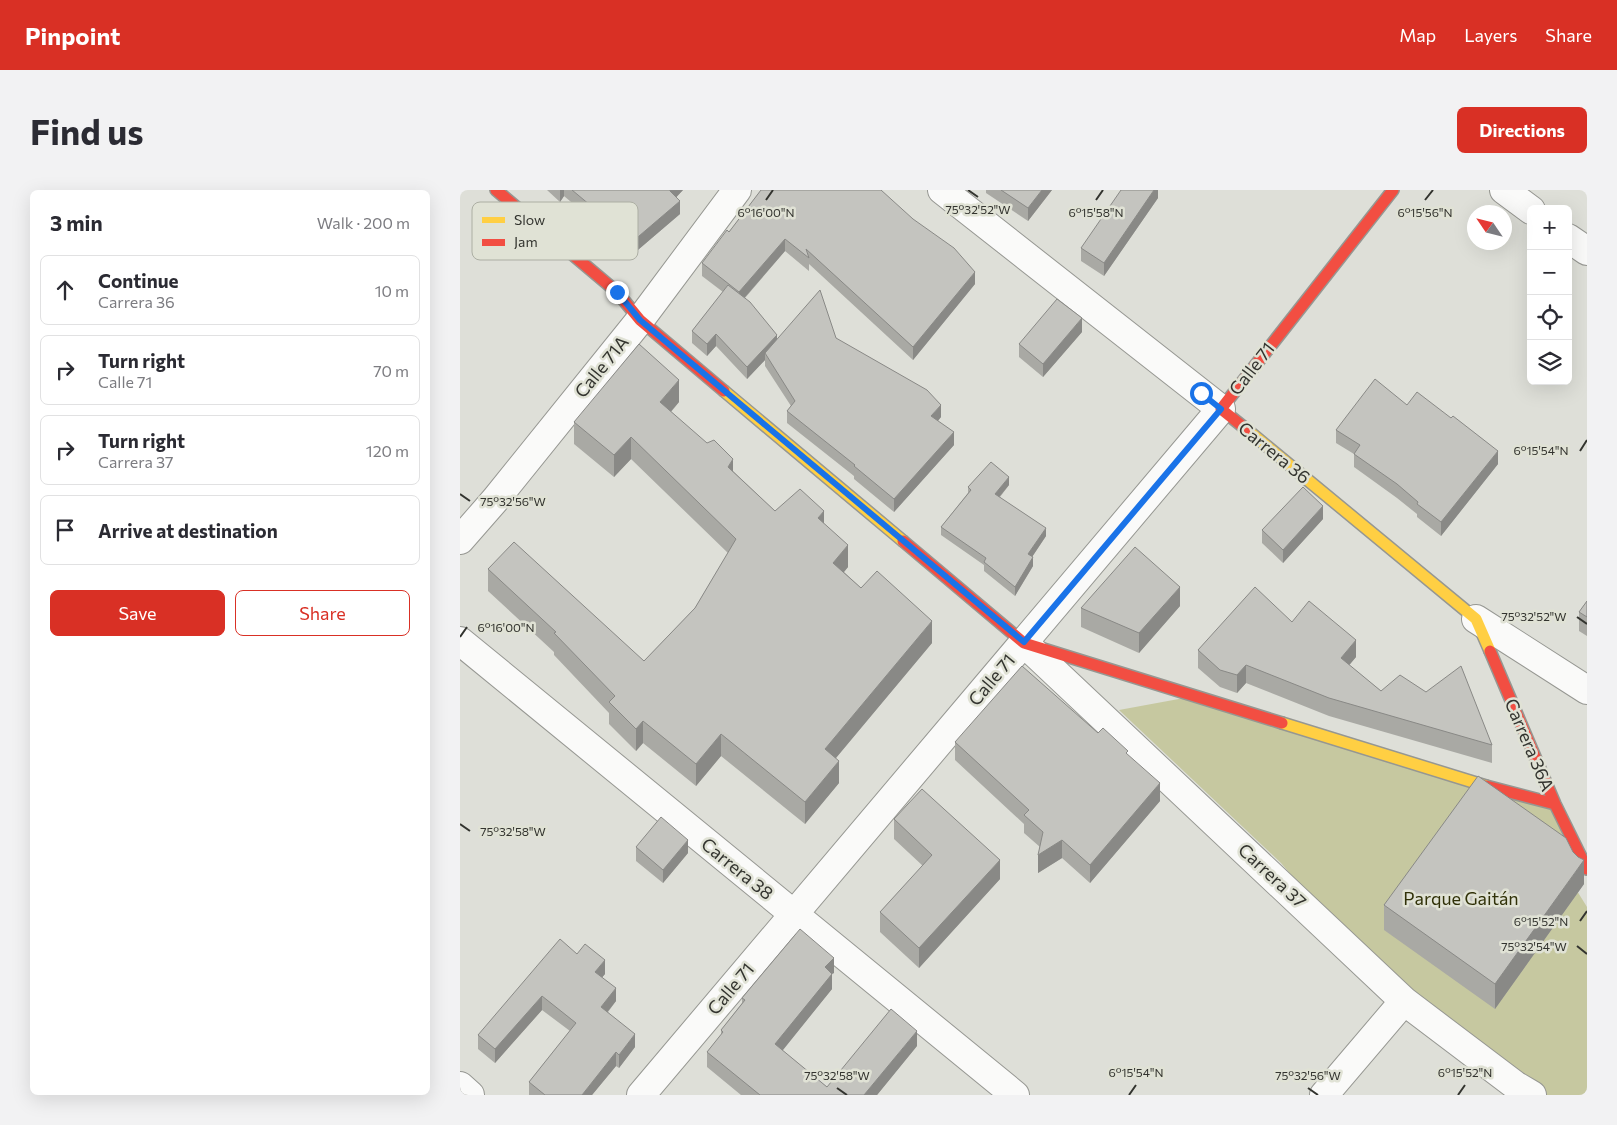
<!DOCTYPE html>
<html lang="en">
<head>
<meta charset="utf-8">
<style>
	:root { --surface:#fff; --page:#f2f2f3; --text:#2b2b33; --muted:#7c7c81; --line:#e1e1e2; --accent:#d93025 }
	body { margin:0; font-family:Commissioner,sans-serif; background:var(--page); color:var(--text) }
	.controls { position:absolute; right:15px; top:15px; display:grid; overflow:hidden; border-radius:8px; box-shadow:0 5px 20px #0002 }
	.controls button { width:45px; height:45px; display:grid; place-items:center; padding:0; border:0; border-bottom:1px solid var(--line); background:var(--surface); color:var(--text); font:25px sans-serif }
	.compass { position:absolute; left:1007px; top:15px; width:45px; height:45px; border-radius:50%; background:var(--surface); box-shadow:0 5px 20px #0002; rotate:305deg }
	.stop { position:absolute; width:15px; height:15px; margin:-11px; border:4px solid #1a73e8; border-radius:50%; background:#fff }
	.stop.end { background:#1a73e8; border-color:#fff; box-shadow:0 1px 5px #0008 }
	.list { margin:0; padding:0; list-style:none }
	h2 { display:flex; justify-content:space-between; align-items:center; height:65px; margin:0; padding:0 20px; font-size:21px }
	h2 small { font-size:16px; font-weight:400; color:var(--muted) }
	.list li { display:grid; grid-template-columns:32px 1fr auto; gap:15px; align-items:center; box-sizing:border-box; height:70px; margin:0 10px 10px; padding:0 10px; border:1px solid var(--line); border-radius:8px }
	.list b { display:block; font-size:19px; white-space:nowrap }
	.list p { margin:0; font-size:16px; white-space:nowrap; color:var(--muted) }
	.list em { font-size:16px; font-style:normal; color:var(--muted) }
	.actions { display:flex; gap:10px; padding:15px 20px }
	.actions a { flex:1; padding:11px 0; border:1px solid var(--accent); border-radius:8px; text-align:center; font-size:18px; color:var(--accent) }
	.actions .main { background:var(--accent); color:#fff }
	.icon { flex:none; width:28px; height:28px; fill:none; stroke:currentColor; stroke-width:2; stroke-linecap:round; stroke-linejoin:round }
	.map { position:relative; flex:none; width:1127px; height:905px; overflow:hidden; border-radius:8px }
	header { display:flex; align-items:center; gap:30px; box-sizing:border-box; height:70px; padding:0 25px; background:var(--accent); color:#fff }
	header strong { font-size:24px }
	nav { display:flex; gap:28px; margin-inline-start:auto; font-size:18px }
	.intro { display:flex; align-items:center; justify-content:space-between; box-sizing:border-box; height:120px; padding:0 30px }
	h1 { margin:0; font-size:35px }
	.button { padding:12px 22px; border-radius:8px; background:var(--accent); color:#fff; font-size:18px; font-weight:700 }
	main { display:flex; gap:30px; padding:0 30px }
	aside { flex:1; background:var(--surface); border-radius:8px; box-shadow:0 5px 20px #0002 }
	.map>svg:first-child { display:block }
	.green { fill:#c6c8a0 }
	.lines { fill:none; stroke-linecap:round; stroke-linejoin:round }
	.street-casing { stroke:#969792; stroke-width:30 }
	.slow-casing { stroke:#969792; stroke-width:14 }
	.jam-casing { stroke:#969792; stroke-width:14 }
	.street { stroke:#fafaf9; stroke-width:28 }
	.slow { stroke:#ffcf43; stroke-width:11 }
	.jam { stroke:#f24e42; stroke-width:11 }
	.wall { fill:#a9a9a4 }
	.shaded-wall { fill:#898986 }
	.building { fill:#c4c4bf; stroke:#898986 }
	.route { stroke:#1a73e8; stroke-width:6 }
	.ticks { fill:none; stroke:#33342f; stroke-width:2 }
	.labels { text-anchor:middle; stroke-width:5; stroke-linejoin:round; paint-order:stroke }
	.street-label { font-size:18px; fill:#33342f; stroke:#e0e2d5 }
	.park-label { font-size:18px; fill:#303108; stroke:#e0e2d5 }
	.key { fill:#e0e2d5; stroke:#acaea3; stroke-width:1 }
	.key-label { font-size:14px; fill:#33342f }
	.ticks-label { font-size:12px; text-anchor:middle; fill:#33342f; stroke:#e0e2d5; stroke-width:5; stroke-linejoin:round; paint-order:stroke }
</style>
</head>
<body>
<header>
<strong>Pinpoint</strong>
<nav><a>Map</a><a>Layers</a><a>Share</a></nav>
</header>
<div class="intro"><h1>Find us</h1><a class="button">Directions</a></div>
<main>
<aside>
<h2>3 min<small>Walk · 200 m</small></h2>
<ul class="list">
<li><svg class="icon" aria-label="ahead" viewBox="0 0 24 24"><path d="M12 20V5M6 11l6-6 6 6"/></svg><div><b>Continue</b><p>Carrera 36</p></div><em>10 m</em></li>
<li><svg class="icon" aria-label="right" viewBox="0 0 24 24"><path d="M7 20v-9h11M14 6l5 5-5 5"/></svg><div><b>Turn right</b><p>Calle 71</p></div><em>70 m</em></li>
<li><svg class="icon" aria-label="right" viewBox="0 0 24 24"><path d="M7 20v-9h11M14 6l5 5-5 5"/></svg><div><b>Turn right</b><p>Carrera 37</p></div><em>120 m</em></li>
<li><svg class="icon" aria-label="arrive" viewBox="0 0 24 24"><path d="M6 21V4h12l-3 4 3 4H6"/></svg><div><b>Arrive at destination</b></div></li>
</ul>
<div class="actions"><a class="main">Save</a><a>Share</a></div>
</aside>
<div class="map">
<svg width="1127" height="905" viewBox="0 0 1127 905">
	<rect width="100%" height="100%" fill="#dedfd8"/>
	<path class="green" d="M735 506 1095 614 1114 696 1127 717V905H1076L913 782 821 673 659 520Z"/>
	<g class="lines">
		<g class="street-casing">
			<path id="street" d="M1044 0 1071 20
				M1108 48 1127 61
				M0 350 35 310 180 130 277 0
				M1016 429 1127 500
				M0 451 555 905
				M564 453 944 811 1055 895 1072 905
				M0 896 10 905
				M181 905 761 219 482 0
				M864 905 944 811"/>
		</g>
		<g class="slow-casing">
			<path id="slow" d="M264 201 443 351
				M786 239 1016 429 1030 461
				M822 533 1026 596"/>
		</g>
		<g class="jam-casing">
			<path id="jam" d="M36 0 157 102 180 130 264 201
				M786 239 761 219 933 0
				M443 351 564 453 822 533
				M1030 461 1095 614 1127 679
				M1026 596 1095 614"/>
		</g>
		<use href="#street" class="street"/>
		<use href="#slow" class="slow"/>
		<use href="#jam" class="jam"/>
	</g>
	<path class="wall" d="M87 0H223L216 7 220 24 172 65 133 26 130 28 104 6 100 12Z
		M301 0 515 94 453 170 349 74V81L325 61 285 108 317 150 376 148 481 227 478 231 494 255 434 322 394 289V286L327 233V221L331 216 305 176V170L287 189 256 156 247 166 232 153V141L263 102 242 86V73L269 42Z
		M526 0H592L568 31 526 3Z
		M698 0V8L644 86 621 71V58Z
		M622 142 583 187 559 167V154Z
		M219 212 211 222 315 321 364 334 388 377 384 382 401 398 472 453 376 568 379 593 345 634 261 566 236 596 183 553 176 561 149 534V523L94 465V462L28 401V379L184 471 235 418 268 363 171 269 154 287 114 254V232Z
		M947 215 1038 274 981 346 957 327V324L937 308 894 277V264L876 253V240Z
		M549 295 540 307 586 346 572 367 573 376 555 406 524 381V375L481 345V337L508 303V297Z
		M863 329 823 373 802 353V340Z
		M1127 411V446L1119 441V422Z
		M720 416 679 463 621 437V418Z
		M832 432 896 467 889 475 921 501 1032 555V573L869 526 786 493 777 503 760 497 738 478V460Z
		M638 543 668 565 700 611 630 693 602 668 578 683 580 657 564 643V634L495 570V552Z
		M434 629 540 689 459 778 420 742V722L463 676 434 649Z
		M176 657 228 663 203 693 176 671Z
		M1124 694 1035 819 924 740V715Z
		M117 764 145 784 142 787 156 811 148 822 175 857 159 878 156 876 132 905H69V892L110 841 82 820 35 873 18 859V845Z
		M374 783 372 784V799L322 860 367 897 457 856 417 905H281L247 877V862L261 845V840L282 813V808Z"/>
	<path class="shaded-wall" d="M100 0H104V6L100 12Z
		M210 0H223L210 14Z
		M582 0H592L568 31V18Z
		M694 0H698V8L644 86V73Z
		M220 11V24L172 65V52Z
		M133 13V26L130 28V15Z
		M325 49V61L279 114V102Z
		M515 82V94L453 170V157Z
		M622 128V142L583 187V174Z
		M256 144V156L247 166V154Z
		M317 145V157L305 163V170L287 189V177Z
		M219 190V212L200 234V212Z
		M481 215V227L471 239V226Z
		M494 242V255L434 322V309Z
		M171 247V269L154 287V265Z
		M1038 261V274L981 346V332Z
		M273 269V292L268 277Z
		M549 287V295L535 312V304Z
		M863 316V329L823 373V360Z
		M364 321V343L358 328Z
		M586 338V346L568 373V364Z
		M388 355V377L373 395V373Z
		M573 367V376L555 406V397Z
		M720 397V416L679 463V443Z
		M472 431V453L365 581V559Z
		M896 450V467L881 485V468Z
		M786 475V493L777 503V485Z
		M183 531V553L176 561V539Z
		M261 544V566L236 596V574Z
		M379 571V593L345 634V612Z
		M700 593V611L630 693V675Z
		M228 650V663L203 693V680Z
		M602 650V668L578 683V665Z
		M540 670V689L459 778V758Z
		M1124 670V694L1035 819V794Z
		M374 768V783L372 784V799L315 870V854L365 777Z
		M145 770V784L135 796V782Z
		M156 798V811L141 830V817Z
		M82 806V820L35 873V859Z
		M457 841V856L417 905H404Z
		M175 844V857L159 878V865Z
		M156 862V876L132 905H122Z"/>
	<path class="building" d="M112 0H210V1L220 11 172 52 133 13 130 15Z
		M301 0H421L453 29 494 58 515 82 453 157 346 59 349 68 325 49 279 102 242 73 267 40 269 42Z
		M541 0H582L568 18Z
		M661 0H694L644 73 621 58Z
		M268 95 290 112 317 145 287 177 256 144 247 154 232 141Z
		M360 100 376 148 467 200 481 215 471 226 494 242 434 309 394 276 395 275 327 221 335 211 305 163Z
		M597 109 622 128 583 174 559 154Z
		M179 154 219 190 200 212 247 253 254 250 273 269 268 277 315 321 340 299 364 321 358 328 388 355 373 373 401 398 417 381 472 431 365 559 379 571 345 612 261 544 236 574 183 531 176 539 149 512 155 506 94 443 96 442 28 379 54 352 184 471 235 418 276 349 171 247 154 265 114 232Z
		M915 189 947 215 957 202 991 228 993 226 1038 261 981 332 957 314 958 312 937 294 894 264 900 255 876 240Z
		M531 272 549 287 535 304 586 338 568 364 573 367 555 397 524 372 526 368 481 337 511 300 508 297Z
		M843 297 863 316 823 360 802 340Z
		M675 357 720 397 679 443 621 418Z
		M795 397 832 432 849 411 896 450 881 468 921 501 940 485 966 502 1001 476 1032 555 869 508 786 475 777 485 760 480 738 460Z
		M1127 411V427L1119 422Z
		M562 476 638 543 643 538 668 561 666 563 700 593 630 675 602 650 578 665 583 642 564 625 569 620 495 552Z
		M1018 586 1106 648 1113 662 1118 667 1124 670 1035 794 924 715Z
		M462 599 540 670 459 758 420 722 472 665 434 629Z
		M201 627 228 650 203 680 176 657Z
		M340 739 374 768 365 777 372 784 315 854 367 897 431 819 457 841 404 905H300L247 862 263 842 261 840 285 810 282 808Z
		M100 749 117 764 125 754 145 770 135 782 156 798 141 817 175 844 159 865 156 862 122 905H85L69 892 116 833 82 806 35 859 18 845Z"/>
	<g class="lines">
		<path class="route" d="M157 102 180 130 564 452 761 219 741 203"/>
	</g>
	<path class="ticks" d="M508 0 518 7M306 10 313 0M636 10 643 0M965 10 973 0M1120 261 1127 250M0 304 10 311M1117 427 1127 434M0 447 7 437M0 634 10 641M1120 731 1127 721M1117 756 1127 764M377 898 387 905M848 898 858 905M669 905 676 895M998 905 1005 895"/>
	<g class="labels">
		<g class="street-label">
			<text transform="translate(142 177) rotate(-51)" y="6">Calle 71A</text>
			<text transform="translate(792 179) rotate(-52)" y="6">Calle 71</text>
			<text transform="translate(814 263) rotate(39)" y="6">Carrera 36</text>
			<text transform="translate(532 490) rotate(-50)" y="6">Calle 71</text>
			<text transform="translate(1069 555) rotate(67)" y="6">Carrera 36A</text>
			<text transform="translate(277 679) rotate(39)" y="6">Carrera 38</text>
			<text transform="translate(812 686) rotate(43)" y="6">Carrera 37</text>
			<text transform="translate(271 799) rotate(-50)" y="6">Calle 71</text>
		</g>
		<g class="park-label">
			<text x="1001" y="715">Parque Gaitán</text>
		</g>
	</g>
	<rect x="12" y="12" width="166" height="58" rx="8" class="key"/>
	<rect x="22" y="27" width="23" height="6" fill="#ffcf43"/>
	<rect x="22" y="49" width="23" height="7" fill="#f24e42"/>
	<g class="key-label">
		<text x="54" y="35">Slow</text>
		<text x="54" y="57">Jam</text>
	</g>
	<g class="ticks-label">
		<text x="518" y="24">75°32'52"W</text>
		<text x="306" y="27">6°16'00"N</text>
		<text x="636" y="27">6°15'58"N</text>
		<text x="965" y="27">6°15'56"N</text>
		<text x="1081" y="265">6°15'54"N</text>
		<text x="53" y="316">75°32'56"W</text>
		<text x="1074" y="431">75°32'52"W</text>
		<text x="46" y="442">6°16'00"N</text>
		<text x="53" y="646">75°32'58"W</text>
		<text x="1081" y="736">6°15'52"N</text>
		<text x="1074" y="761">75°32'54"W</text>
		<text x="676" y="887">6°15'54"N</text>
		<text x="1005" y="887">6°15'52"N</text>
		<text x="377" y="890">75°32'58"W</text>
		<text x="848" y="890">75°32'56"W</text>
	</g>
</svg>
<div class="controls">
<button>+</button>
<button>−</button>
<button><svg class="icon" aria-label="locate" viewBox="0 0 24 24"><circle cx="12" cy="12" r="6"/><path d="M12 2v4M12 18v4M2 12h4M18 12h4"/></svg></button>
<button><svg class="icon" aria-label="layers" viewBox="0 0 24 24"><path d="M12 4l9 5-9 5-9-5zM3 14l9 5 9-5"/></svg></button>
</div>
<svg class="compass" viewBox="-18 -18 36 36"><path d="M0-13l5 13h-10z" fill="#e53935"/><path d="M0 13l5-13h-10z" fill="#7c7c81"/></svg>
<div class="stop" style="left:741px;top:203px"></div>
<div class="stop end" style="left:157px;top:102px"></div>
</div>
</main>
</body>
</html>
